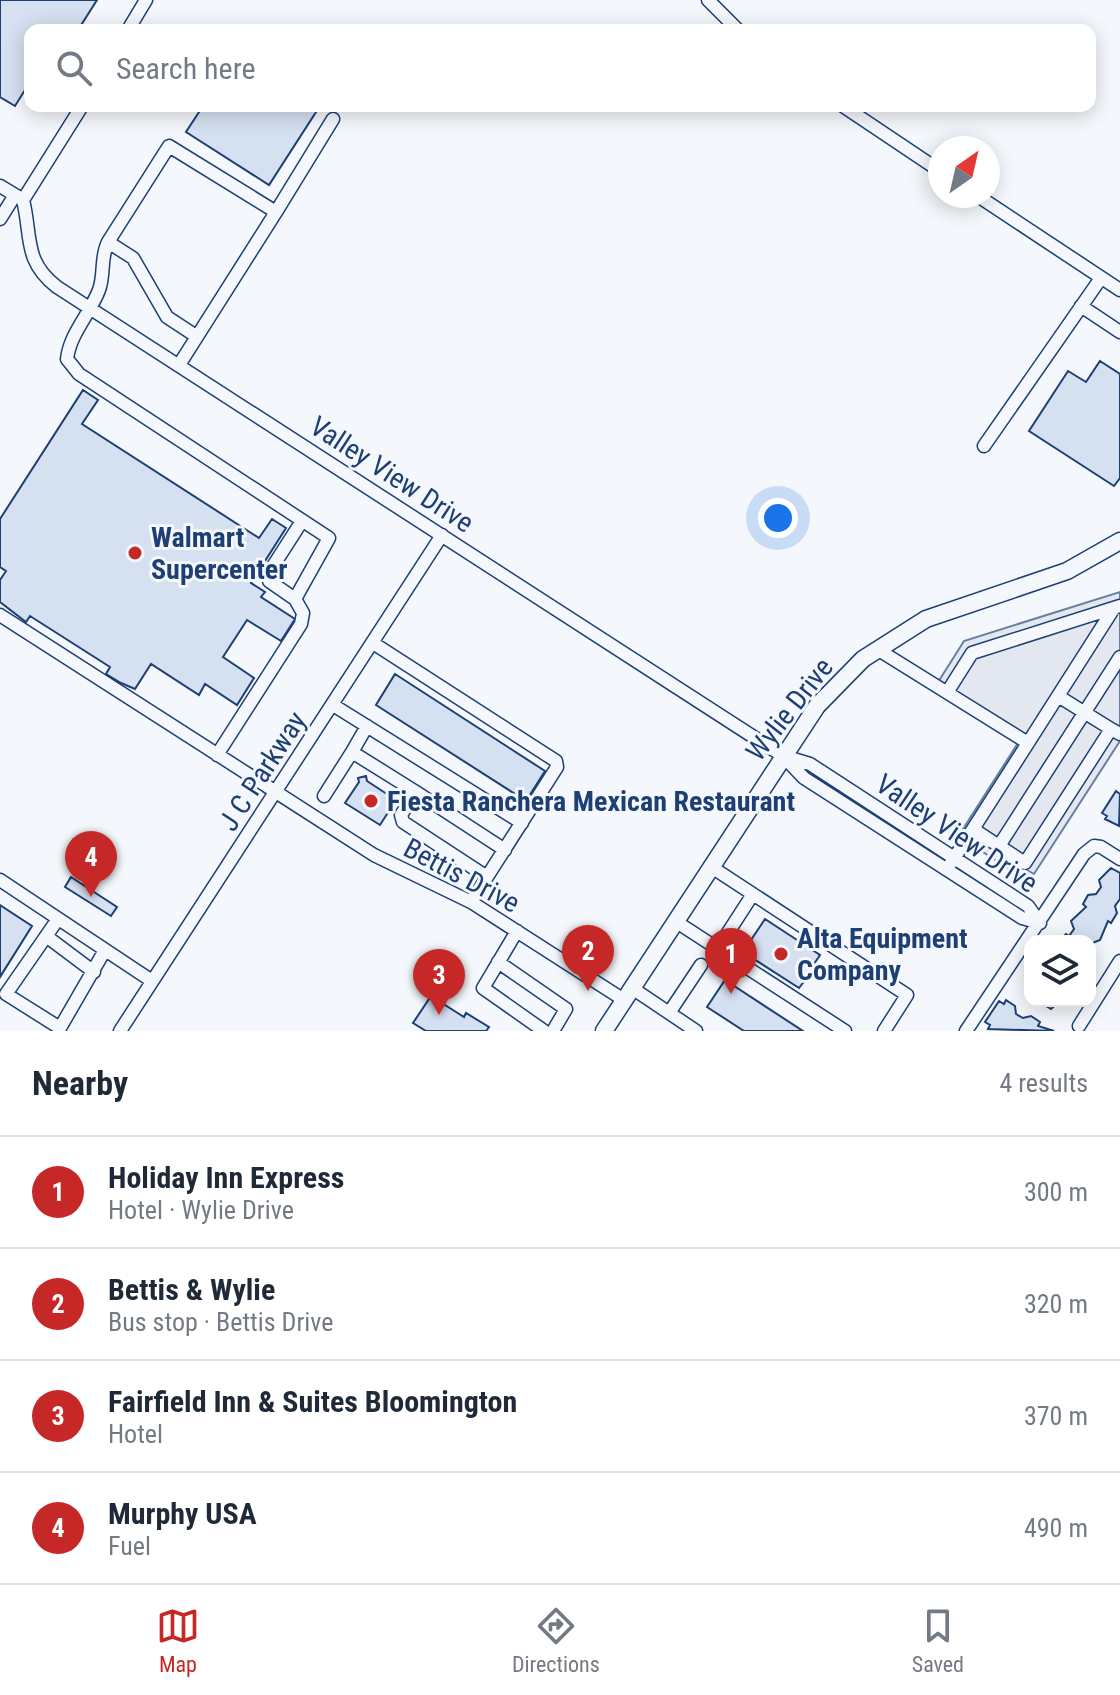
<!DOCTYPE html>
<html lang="en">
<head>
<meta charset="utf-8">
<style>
	:root { --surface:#fff; --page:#f2f2f3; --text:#1f2937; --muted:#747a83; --line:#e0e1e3; --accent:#c62828 }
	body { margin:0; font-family:"Roboto Condensed",sans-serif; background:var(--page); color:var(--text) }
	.controls { position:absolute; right:24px; bottom:24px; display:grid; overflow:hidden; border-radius:16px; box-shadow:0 4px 20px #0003 }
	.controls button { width:72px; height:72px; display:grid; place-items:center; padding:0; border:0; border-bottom:2px solid var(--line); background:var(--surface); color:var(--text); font:40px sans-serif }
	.compass { position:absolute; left:928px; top:136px; width:72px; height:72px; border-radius:50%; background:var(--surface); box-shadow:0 4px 20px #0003; rotate:34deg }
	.you { position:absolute; left:778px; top:518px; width:28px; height:28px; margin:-20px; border:6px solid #fff; border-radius:50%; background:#1a73e8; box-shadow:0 0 0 12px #1a73e833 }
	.badge { display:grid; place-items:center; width:52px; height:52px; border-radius:50%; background:var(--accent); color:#fff; font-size:26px; font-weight:700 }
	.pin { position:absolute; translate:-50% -66px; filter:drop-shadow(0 2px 4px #0008) }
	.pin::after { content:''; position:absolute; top:42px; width:28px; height:24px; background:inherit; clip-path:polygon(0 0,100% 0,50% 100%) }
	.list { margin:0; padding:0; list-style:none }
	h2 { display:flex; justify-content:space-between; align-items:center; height:104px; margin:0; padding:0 32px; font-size:34px }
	h2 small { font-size:26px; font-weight:400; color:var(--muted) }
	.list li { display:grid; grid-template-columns:52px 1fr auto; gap:24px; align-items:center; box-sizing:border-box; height:112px; padding:0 32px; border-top:2px solid var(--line) }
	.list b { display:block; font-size:30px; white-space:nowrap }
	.list p { margin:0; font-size:26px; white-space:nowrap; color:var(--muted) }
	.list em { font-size:26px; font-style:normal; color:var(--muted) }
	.icon { flex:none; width:44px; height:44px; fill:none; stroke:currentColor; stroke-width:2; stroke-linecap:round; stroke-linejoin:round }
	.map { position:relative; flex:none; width:1120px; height:1031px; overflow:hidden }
	.search { position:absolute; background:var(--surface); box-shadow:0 4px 20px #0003; left:24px; right:24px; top:24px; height:88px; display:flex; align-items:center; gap:20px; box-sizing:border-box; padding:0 28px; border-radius:16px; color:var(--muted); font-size:30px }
	.sheet { height:552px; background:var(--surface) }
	nav { display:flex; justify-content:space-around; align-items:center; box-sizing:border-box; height:112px; border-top:2px solid var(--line); background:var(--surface); font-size:22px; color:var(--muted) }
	nav a { display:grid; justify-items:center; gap:4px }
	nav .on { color:var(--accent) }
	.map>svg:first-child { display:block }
	.parking { fill:#e3e8f0; stroke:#687fa3; stroke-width:2 }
	.building { fill:#d5e0f0; stroke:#1d3f73; stroke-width:2 }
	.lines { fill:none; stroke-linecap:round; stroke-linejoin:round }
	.minor-casing { stroke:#1d3f73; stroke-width:15 }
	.major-casing { stroke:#1d3f73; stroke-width:19 }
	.minor { stroke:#f4f7fb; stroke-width:12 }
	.major { stroke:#f4f7fb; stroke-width:16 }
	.poi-dot { fill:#c62828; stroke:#f4f7fb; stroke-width:3 }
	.labels { text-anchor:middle; stroke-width:6; stroke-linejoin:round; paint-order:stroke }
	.street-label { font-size:28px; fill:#1d3f73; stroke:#f4f7fb }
	.poi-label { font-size:28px; font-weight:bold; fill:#1d3f73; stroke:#f4f7fb; text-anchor:start }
</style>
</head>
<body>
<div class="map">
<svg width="1120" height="1031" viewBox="0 0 1120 1031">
	<rect width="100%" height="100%" fill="#f4f7fb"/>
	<path class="parking" d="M1120 592V741L1034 874 1025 869 1018 875 980 850 983 842 963 829 1018 743 935 687 964 641Z"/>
	<path class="building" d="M0 0H97L78 30H30V82L15 106 0 97Z
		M203 106H306L316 112 269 185 186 132Z
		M1100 361 1120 374V478L1114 486 1029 431 1068 371 1086 382Z
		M83 390 98 400 82 424 259 538 272 519 286 528 251 583 265 592 261 597 295 619 281 641 247 620 223 657 254 678 237 705 205 684 199 695 151 664 135 689 121 683 106 674 110 667 30 616 26 622 0 602V580L6 571 0 567V519Z
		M395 674 545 771 526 801 376 705Z
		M366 776 367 781 396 800 380 825 345 803 359 782 358 778Z
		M1116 791 1120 794 1119 826 1105 819 1107 816 1102 813Z
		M1111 868 1120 873V899L1115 906 1117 913 1111 923 1108 921 1100 940 1090 944V941H1059L1066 934 1069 936 1074 929 1071 921 1086 907 1083 904 1088 895 1096 894 1101 887 1099 880Z
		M71 877 117 907 111 916 65 887Z
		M0 905 32 926 0 977Z
		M765 919 820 955 814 964 816 966 799 988 743 952Z
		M725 980 803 1031H744L707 1007Z
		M434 998 464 1017 466 1013 489 1027 486 1031H426L413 1023 429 999Z
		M1006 1000 1015 1006 1016 1014 1023 1018 1031 1016 1040 1022 1038 1026 1054 1031 988 1029 990 1025 985 1022 999 1001 1004 1004Z
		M1038 1001H1060L1051 1009Z"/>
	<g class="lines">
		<g class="minor-casing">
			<path id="minor" d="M708 0 738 30
				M128 30 146 0
				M843 106 940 171
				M0 186 20 198
				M978 196 1120 290
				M23 200C32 236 23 261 57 287L783 756 804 778 1022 918 1040 923
				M23 200 82 106
				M0 219 15 195
				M108 242 169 146 276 212 333 119
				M1081 306 1120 332
				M196 336 167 317 133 258 108 242C100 258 105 274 99 290 90 314 70 333 67 359L79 374 329 538 295 599 303 613 301 624 217 755
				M179 365 276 212
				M984 446 1101 278
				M295 599 269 581 268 574 302 521
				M0 615 374 855 471 902 624 1000
				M373 643 556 761 557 767 471 902
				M877 649 1028 743 973 829 1025 863 1111 729 1120 734
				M948 691 972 653 1120 606
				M1058 696 1111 729
				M333 705 522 823
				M367 726 352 752 416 792 401 815 403 822 487 877
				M1028 743 1114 608
				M787 757 810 764 1028 906 1040 923
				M416 792 505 850
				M324 796 352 752
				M999 846 1120 657
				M951 863 973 829
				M710 866 907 995 884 1031
				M0 880 152 981
				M58 919 6 994 60 1028 105 950
				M675 921 845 1031
				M517 931 483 988 544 1031
				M46 936 94 972
				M718 948 753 894
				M498 962 566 1009 553 1031
				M632 988 696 1031
				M669 1013 701 965
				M1079 1026 1120 961
				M120 1031 442 535
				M966 1031 1084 854 1094 846 1101 847 1120 859"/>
		</g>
		<g class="major-casing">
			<path id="major" d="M604 1031 817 706 863 659 926 619 1067 571 1120 541"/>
		</g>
		<use href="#minor" class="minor"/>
		<use href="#major" class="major"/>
	</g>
	<g class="poi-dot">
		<circle cx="135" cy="553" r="8"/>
		<circle cx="371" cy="801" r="8"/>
		<circle cx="781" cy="954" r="8"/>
	</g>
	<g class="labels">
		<g class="street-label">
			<text transform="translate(392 474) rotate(33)" y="10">Valley View Drive</text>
			<text transform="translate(789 709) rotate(-52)" y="10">Wylie Drive</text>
			<text transform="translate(262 771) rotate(-57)" y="10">J C Parkway</text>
			<text transform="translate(957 833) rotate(34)" y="10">Valley View Drive</text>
			<text transform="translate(462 875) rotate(28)" y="10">Bettis Drive</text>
		</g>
		<g class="poi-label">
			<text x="151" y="547">Walmart<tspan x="151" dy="32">Supercenter</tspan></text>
			<text x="387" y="811">Fiesta Ranchera Mexican Restaurant</text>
			<text x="797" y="948">Alta Equipment<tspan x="797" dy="32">Company</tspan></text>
		</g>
	</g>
</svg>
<div class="controls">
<button><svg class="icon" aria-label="layers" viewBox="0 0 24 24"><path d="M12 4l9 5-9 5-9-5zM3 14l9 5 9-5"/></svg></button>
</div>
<svg class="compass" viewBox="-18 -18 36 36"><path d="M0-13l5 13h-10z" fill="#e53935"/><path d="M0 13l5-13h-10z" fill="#747a83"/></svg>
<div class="you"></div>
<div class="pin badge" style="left:731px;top:994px">1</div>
<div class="pin badge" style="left:588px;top:991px">2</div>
<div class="pin badge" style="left:439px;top:1015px">3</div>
<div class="pin badge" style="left:91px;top:897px">4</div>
<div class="search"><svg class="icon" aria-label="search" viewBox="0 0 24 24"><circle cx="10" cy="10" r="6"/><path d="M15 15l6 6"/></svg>Search here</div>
</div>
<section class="sheet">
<h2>Nearby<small>4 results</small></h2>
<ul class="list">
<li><span class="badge">1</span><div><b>Holiday Inn Express</b><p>Hotel · Wylie Drive</p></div><em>300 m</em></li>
<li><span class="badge">2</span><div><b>Bettis &amp; Wylie</b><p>Bus stop · Bettis Drive</p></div><em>320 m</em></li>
<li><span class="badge">3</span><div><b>Fairfield Inn &amp; Suites Bloomington</b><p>Hotel</p></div><em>370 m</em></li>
<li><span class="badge">4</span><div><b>Murphy USA</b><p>Fuel</p></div><em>490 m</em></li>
</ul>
</section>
<nav>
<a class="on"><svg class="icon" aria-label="map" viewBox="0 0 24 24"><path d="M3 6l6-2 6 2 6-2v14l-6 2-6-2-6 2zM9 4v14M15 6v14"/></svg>Map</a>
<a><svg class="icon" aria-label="directions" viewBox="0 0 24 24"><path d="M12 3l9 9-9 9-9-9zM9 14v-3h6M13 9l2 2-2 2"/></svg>Directions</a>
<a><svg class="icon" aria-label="saved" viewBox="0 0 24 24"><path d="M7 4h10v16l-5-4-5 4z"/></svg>Saved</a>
</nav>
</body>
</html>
